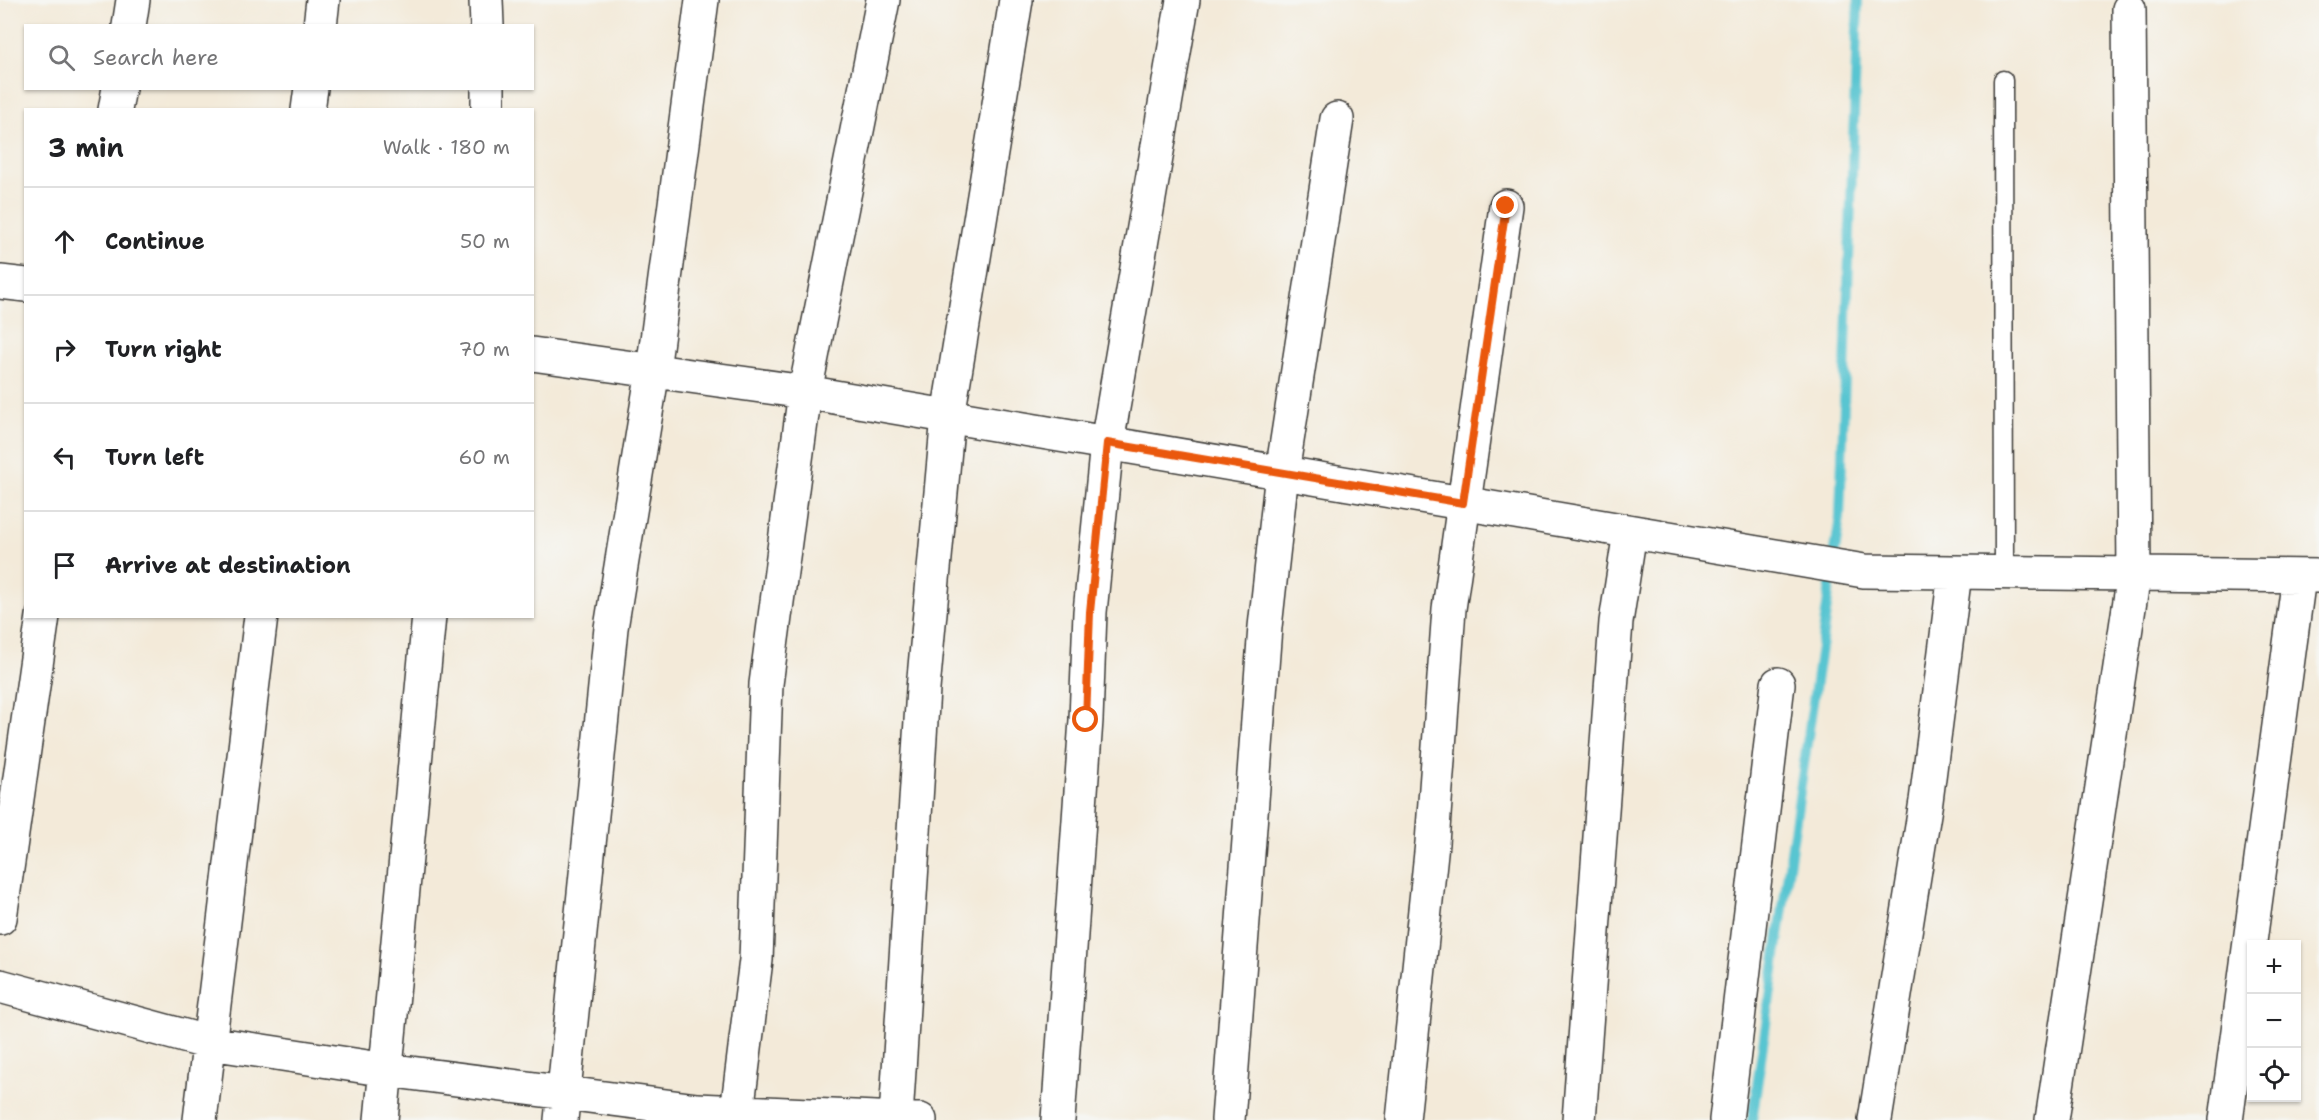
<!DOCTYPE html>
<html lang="en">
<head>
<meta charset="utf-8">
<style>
	:root { --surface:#fff; --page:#f2f2f2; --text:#202124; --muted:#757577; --line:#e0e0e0 }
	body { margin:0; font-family:"Shantell Sans",sans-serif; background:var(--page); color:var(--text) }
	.controls { position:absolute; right:18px; bottom:18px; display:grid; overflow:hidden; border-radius:0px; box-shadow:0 2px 4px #0004 }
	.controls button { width:54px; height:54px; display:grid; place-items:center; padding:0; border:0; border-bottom:2px solid var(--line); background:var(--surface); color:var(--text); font:30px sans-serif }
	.stop { position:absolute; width:18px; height:18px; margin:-14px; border:4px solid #ea580c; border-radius:50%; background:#fff }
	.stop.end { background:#ea580c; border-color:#fff; box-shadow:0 2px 6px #0008 }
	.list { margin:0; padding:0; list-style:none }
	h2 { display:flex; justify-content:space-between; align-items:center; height:78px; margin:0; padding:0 24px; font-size:26px }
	h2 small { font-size:20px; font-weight:400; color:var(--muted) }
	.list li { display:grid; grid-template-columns:39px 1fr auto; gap:18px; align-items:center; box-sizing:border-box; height:108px; padding:0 24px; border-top:2px solid var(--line) }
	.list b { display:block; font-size:22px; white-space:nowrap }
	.list em { font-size:20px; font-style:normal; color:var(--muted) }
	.icon { flex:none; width:33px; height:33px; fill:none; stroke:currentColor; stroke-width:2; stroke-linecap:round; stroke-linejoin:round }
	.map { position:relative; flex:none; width:2319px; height:1120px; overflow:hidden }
	.search { position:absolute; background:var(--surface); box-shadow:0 2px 4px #0004; left:24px; top:24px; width:510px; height:66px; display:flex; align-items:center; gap:15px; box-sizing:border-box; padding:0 21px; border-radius:0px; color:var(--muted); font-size:22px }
	.panel { position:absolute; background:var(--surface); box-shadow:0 2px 4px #0004; left:24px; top:108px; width:510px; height:510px; border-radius:0px }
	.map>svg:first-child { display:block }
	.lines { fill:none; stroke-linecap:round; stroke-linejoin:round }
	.stream { stroke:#59c5d1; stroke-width:10 }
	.lane-casing { stroke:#3c3b38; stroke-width:21 }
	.street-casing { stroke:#3c3b38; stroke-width:36 }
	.lane { stroke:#fff; stroke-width:18 }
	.street { stroke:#fff; stroke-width:33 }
	.route { stroke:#ea580c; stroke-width:8 }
</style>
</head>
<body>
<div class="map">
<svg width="2319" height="1120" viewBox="0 0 2319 1120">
	<rect width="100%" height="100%" fill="#f6f6f2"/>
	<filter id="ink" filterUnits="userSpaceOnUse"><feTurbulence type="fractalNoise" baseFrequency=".0167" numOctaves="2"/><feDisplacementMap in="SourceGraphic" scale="12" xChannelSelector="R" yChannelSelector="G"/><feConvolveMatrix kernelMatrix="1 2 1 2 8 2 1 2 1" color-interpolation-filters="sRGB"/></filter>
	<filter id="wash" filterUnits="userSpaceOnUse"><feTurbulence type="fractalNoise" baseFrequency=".008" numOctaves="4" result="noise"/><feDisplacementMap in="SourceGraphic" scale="24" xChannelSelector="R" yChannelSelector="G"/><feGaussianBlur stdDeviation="1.35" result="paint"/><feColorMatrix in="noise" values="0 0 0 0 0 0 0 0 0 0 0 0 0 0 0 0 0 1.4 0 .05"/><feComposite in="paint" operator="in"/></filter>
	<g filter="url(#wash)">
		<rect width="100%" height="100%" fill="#f3ead9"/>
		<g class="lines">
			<path class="stream" d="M1752 1120 1840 517 1858 0"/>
		</g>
	</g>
	<g filter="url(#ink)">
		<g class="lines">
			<g class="lane-casing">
				<path id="lane" d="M2003 80 2004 573"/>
			</g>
			<g class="street-casing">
				<path id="street" d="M486 0 487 26
					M129 26 133 0
					M320 26 323 0
					M488 88V110
					M115 110 119 88
					M308 110 311 88
					M0 282 26 285
					M532 354 805 392 1864 571 2319 576
					M0 918 43 616
					M0 986 210 1043 387 1070 697 1110 920 1120
					M737 1112 756 960 766 684 805 392 883 0
					M896 1118 923 689 948 416 1016 0
					M200 1120 261 616
					M381 1120 429 616
					M561 1120 611 628 653 370 702 0
					M1058 1120 1086 720 1090 612 1107 443 1183 0
					M1228 1120 1265 627 1282 473 1337 119
					M1403 1120 1432 843 1449 609 1506 206
					M1579 1120 1616 622 1630 532
					M1726 1120 1778 684
					M1875 1120 1926 801 1955 573
					M2052 1120 2134 574 2129 9
					M2226 1120 2299 577"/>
			</g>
			<use href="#lane" class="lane"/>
			<use href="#street" class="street"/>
		</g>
	</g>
	<g class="lines" filter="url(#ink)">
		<path class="route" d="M1086 720 1090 612 1107 443 1463 503 1506 206"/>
	</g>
</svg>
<div class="controls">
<button>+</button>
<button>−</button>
<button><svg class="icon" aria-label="locate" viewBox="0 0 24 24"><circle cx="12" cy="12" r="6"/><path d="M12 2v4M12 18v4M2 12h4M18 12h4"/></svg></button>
</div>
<div class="stop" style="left:1086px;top:720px"></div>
<div class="stop end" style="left:1506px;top:206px"></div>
<div class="search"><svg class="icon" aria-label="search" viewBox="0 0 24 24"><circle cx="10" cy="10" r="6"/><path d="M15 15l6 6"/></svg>Search here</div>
<section class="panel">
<h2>3 min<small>Walk · 180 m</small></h2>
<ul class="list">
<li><svg class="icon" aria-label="ahead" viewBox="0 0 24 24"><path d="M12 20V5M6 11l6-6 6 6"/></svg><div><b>Continue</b></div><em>50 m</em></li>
<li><svg class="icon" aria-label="right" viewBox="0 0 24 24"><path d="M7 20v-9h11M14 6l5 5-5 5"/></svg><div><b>Turn right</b></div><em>70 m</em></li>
<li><svg class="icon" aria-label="left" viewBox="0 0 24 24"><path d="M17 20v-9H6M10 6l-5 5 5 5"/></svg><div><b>Turn left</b></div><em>60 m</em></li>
<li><svg class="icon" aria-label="arrive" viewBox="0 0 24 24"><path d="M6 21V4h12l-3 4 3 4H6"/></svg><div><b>Arrive at destination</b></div></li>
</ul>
</section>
</div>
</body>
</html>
